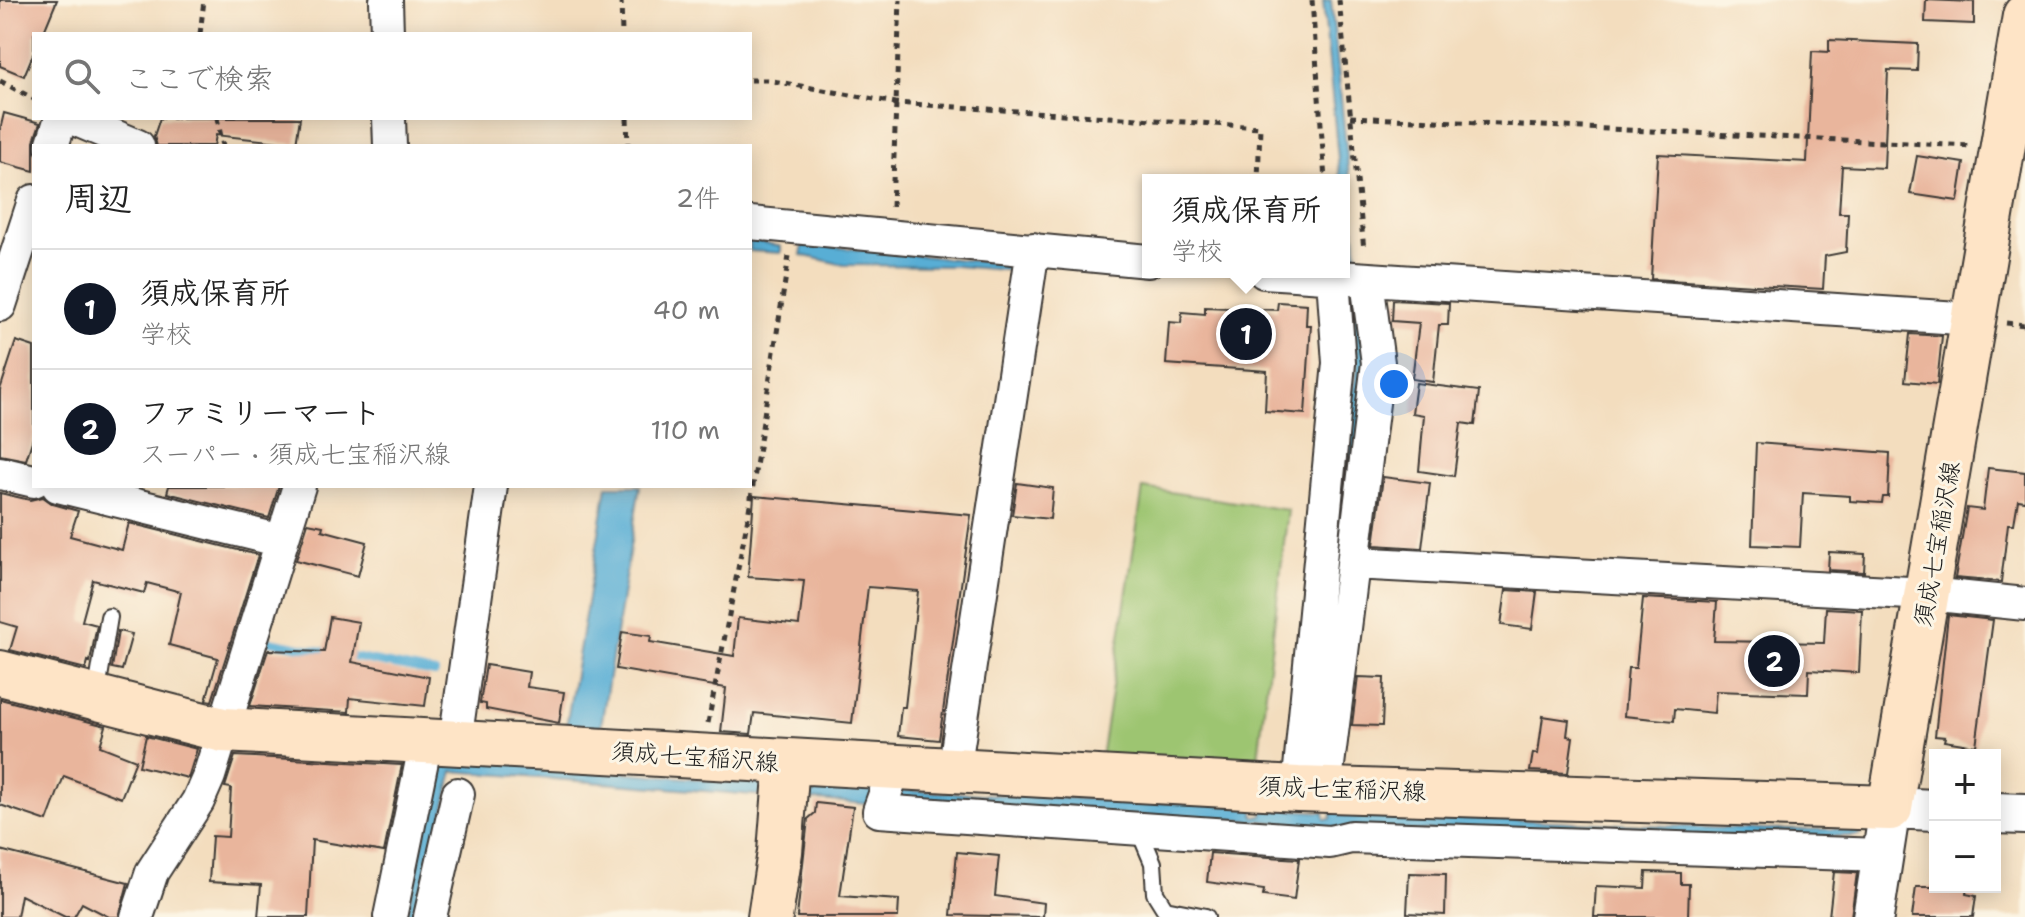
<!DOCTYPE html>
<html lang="ja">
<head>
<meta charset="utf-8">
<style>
	:root { --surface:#fff; --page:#f6f6f6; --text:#222; --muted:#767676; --line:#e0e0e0; --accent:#111827 }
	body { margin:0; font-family:"Shantell Sans","Klee One",sans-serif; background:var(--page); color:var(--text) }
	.controls { position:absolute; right:24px; bottom:24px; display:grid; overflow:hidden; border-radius:0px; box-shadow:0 4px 20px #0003 }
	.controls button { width:72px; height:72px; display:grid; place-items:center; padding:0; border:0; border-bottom:2px solid var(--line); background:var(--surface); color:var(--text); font:40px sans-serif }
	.you { position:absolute; left:1394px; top:384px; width:28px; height:28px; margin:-20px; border:6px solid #fff; border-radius:50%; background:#1a73e8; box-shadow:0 0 0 12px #1a73e833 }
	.badge { display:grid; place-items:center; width:52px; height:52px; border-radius:50%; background:var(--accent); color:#fff; font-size:26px; font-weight:700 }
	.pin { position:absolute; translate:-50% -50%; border:4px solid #fff; box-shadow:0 2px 8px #0006 }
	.popup { position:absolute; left:1142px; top:174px; width:208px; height:104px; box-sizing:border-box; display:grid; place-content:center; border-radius:0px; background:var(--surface); filter:drop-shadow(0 2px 6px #0005); font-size:26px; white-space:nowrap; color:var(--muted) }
	.popup b { font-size:30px; color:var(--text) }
	.popup::after { content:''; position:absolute; left:50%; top:100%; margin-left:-16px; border:16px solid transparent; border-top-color:var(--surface) }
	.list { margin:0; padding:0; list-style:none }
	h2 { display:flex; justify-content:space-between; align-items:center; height:104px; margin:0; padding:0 32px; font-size:34px }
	h2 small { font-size:26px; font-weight:400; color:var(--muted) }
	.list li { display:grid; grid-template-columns:52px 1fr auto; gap:24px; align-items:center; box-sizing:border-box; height:120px; padding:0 32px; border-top:2px solid var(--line) }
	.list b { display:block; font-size:30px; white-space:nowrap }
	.list p { margin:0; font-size:26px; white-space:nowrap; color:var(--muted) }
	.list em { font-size:26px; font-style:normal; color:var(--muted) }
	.icon { flex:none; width:44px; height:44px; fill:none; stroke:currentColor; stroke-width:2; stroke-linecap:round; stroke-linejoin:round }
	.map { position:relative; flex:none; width:2025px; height:917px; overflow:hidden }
	.search { position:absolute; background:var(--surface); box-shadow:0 4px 20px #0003; left:32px; top:32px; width:720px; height:88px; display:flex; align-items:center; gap:20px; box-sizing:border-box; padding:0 28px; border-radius:0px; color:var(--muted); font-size:30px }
	.panel { position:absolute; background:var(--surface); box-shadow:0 4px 20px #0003; left:32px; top:144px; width:720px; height:344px; border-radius:0px }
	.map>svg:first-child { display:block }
	.green { fill:#9dc571; stroke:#5c7046; stroke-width:2 }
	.water { fill:#58aed5; stroke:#3a6578; stroke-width:2 }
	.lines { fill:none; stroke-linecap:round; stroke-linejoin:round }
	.stream { stroke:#58aed5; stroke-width:8 }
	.building { fill:#e9b59c }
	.service-casing { stroke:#3c3934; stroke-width:20 }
	.minor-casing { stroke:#3c3934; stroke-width:36 }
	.tertiary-casing { stroke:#3c3934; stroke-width:44 }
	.secondary-casing { stroke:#3c3934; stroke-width:48 }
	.path { stroke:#3c3934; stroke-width:5; stroke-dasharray:6 6; stroke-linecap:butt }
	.service { stroke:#fff; stroke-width:16 }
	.minor { stroke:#fff; stroke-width:32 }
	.tertiary { stroke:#fff; stroke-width:40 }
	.secondary { stroke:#fee4c6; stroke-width:44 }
	.labels { text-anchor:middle; stroke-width:6; stroke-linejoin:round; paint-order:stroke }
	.street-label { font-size:24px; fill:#1c1c1c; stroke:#fcf5e5 }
</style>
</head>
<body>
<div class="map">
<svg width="2025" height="917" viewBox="0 0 2025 917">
	<rect width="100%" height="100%" fill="#fcf5e5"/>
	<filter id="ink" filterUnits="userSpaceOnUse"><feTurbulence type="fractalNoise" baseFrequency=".0125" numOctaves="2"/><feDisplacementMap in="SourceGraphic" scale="16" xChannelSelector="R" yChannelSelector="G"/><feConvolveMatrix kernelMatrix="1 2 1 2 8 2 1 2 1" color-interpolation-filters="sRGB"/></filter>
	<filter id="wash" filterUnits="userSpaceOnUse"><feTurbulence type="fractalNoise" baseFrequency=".006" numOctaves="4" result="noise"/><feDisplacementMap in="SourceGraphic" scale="32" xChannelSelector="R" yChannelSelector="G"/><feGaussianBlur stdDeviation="1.8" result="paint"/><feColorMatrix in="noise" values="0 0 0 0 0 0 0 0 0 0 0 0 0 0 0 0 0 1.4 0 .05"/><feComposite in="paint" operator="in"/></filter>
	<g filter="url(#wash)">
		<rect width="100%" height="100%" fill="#f3ddbe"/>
		<path class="green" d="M1143 488 1288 510 1256 774 1100 764Z"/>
		<path class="water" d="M1323 0H1331L1368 362 1322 775 1338 479 1358 364 1344 221V180H1340Z
			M750 240 781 246V253L750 251Z
			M803 244 1015 265 1014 271 956 266 844 265 801 255Z
			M607 486H640L600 732 565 733Z
			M442 756 732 782 1254 807V816H1263L1264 808 1324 812 1325 819H1331L1332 812 1765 830 1859 829 1860 836 1748 837 1332 829 1263 821 868 804 453 771 420 917H406Z"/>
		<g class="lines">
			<path class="stream" d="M260 639 435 673"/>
		</g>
		<g id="blocks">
			<path class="building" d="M0 0H57L43 34H34V52L24 76 0 66Z
				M1926 0 1974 2V24L1925 22Z
				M1829 40 1918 44 1917 71 1888 70 1884 168 1842 166 1839 213H1848L1846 252 1825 256 1823 289 1651 279 1658 154 1807 162 1812 51 1829 52Z
				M4 113 40 123 34 141V171L0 162V130Z
				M160 118H300L296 144 216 135 214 146H157L154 136Z
				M1917 156 1964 163 1958 201 1910 194Z
				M1393 300 1449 303 1448 325H1439L1433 382 1412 379 1419 323 1392 321Z
				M1278 302 1307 304 1306 325H1311L1305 414 1265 411 1267 371 1166 364 1169 322 1181 323 1182 312 1205 314V307L1277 310Z
				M1910 334 1942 336 1937 384 1905 381Z
				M16 341 34 347V435L26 460 0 455V390Z
				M1416 383 1479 391 1475 425 1461 423 1454 476 1419 471 1424 415 1412 413Z
				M1756 443 1890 453 1888 497H1883L1882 503 1850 501V496L1803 493 1800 547 1752 545Z
				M1988 468 2025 472V501L2018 500 2014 524H2008L2001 582 1955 578 1967 508 1983 510Z
				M1383 477 1430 483 1422 548 1374 545Z
				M1017 483 1053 488 1050 519 1012 515Z
				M169 486H279L269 518 167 493Z
				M0 493 30 500 43 497 53 504 78 511 70 536 122 550 129 523 258 555 212 701 206 700 218 658 169 645 181 592 147 583 144 593 93 580 82 621 97 625 90 662 88 661 86 669 10 650 17 627 0 622Z
				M754 496 971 515 939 740 898 736 901 707H905L918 591 868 587 852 723 754 713 751 734 721 732 726 688 616 669 622 632 651 636 650 642 734 656 738 618 799 625 804 581 748 577Z
				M308 523 323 526 322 530 367 542 358 576 296 560Z
				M1829 552 1865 554 1864 572 1828 570Z
				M1506 590 1537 592 1532 629 1501 625Z
				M1643 598 1717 602 1714 641 1824 643 1826 608 1862 610 1859 673 1809 670 1808 694 1716 691 1714 713 1675 709 1674 721 1624 716 1628 668H1636Z
				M1948 615 1993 620 1976 746 1944 741 1945 737 1935 736Z
				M330 617 359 622 352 662 429 677 425 706 350 698 349 712 250 706 268 650 324 652Z
				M118 631 132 634 122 670 112 668Z
				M486 665 529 672 527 687 564 692 559 723 486 709V704L480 703Z
				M1358 677 1384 678 1382 726 1352 725Z
				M0 699 106 726 100 746 136 760 121 798 64 776 47 821 0 805Z
				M1543 716 1569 720 1567 736 1573 737 1568 773 1530 771 1533 753 1538 754Z
				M146 736 197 749 188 778 139 766Z
				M235 756 402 765 384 852 312 840 308 917H258L261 885 209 882 212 836 228 837 231 788 225 787Z
				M816 803 853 807 840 896 899 900 898 917H797L808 819 815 813Z
				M0 850 128 883 119 917H109L82 903 74 917H65L21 895 17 917H0Z
				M957 852 999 856 995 896 1044 903 1043 917 951 915Z
				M1210 853 1299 859 1294 900 1263 896 1264 890 1207 882Z
				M1646 872 1681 873V884H1689L1688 917H1594L1596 886 1645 888Z
				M1834 872 1857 873 1851 917H1829Z
				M1409 873 1446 874 1445 915 1407 913Z
				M1916 887H1967L1966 894 1976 896 1973 917H1912Z"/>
		</g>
	</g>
	<g filter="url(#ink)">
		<use href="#blocks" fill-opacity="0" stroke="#3c3934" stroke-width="2"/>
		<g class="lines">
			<g class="service-casing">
				<path id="service" d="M96 696 109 617
					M1139 830 1153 863 1155 893 1165 909 1206 917"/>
			</g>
			<g class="minor-casing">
				<path id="minor" d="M386 0 387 34
					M72 118 138 146
					M389 118 390 146
					M52 146 61 118
					M750 223 1148 261
					M1264 272 1974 319
					M0 305 34 201
					M0 473 34 481
					M58 486 282 541
					M1353 563 1928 594 2025 604
					M455 742 491 486
					M894 769 879 811 1330 842 1351 837 1883 855
					M954 771 1033 249
					M1298 789 1339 363 1333 278
					M1325 789 1378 363 1367 281
					M137 917 152 872 198 801 209 776 299 486
					M390 917 426 741
					M430 917 458 794"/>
			</g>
			<g class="tertiary-casing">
				<path id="tertiary" d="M1995 813 2025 814
					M1873 917 1890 808 1935 810"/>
			</g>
			<g class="secondary-casing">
				<path id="secondary" d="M0 673 223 730 1298 789 1890 808 2025 16
					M770 917 780 852 787 763"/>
			</g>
			<path class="path" d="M621 0 622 34
				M1312 0 1325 180
				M1339 0 1364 250
				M200 34 204 0
				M750 80H767L896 103 1260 127 1258 180
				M0 81 34 99
				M1350 117 1970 146
				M217 118 223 146
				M627 118 628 146
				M892 207 900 0
				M2006 323 2025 325
				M708 723 748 517 789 256"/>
			<use href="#service" class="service"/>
			<use href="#minor" class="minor"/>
			<use href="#tertiary" class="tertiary"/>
			<use href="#secondary" class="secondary"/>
		</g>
	</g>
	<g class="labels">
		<g class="street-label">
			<text transform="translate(1937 544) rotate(-80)" y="8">須成七宝稲沢線</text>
			<text transform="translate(695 757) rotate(4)" y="8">須成七宝稲沢線</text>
			<text transform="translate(1342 789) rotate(2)" y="8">須成七宝稲沢線</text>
		</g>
	</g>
</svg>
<div class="controls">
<button>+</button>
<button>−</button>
</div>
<div class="you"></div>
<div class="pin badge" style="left:1246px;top:334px">1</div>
<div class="popup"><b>須成保育所</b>学校</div>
<div class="pin badge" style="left:1774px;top:661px">2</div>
<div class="search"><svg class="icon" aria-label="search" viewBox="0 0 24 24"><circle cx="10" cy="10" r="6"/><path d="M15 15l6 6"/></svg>ここで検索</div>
<section class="panel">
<h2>周辺<small>2件</small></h2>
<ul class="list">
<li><span class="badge">1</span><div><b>須成保育所</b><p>学校</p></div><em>40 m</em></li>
<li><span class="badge">2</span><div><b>ファミリーマート</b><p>スーパー · 須成七宝稲沢線</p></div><em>110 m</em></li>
</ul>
</section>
</div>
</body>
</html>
